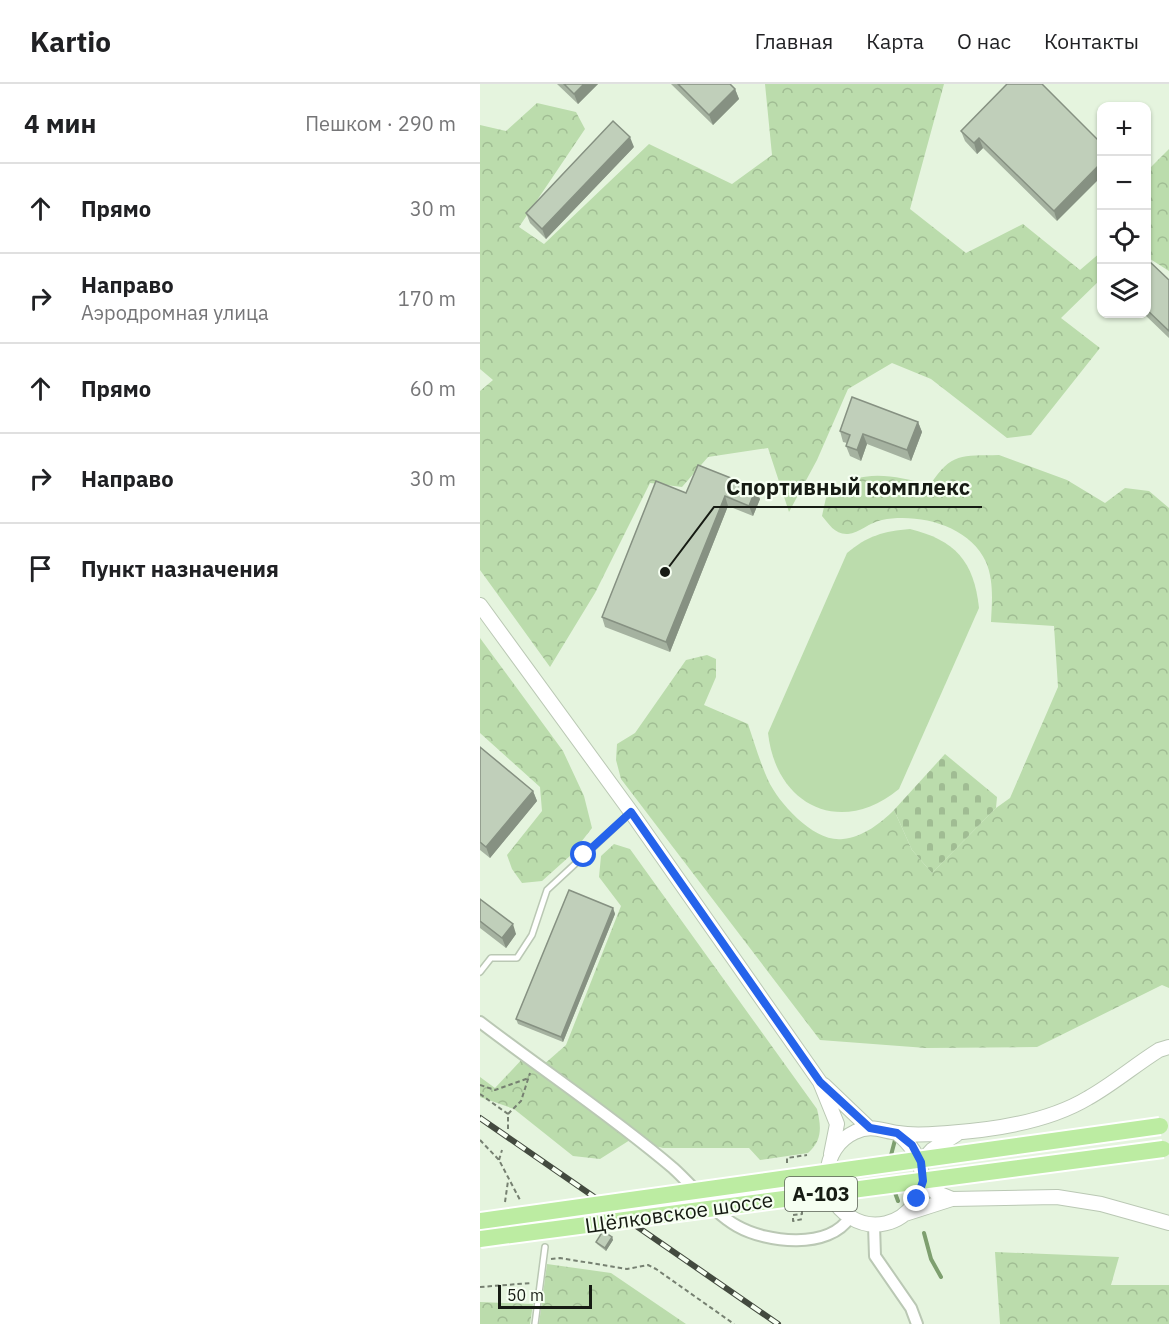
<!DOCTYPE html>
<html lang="ru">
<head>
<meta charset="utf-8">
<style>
	:root { --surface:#fff; --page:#f6f6f6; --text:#202124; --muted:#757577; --line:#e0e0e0 }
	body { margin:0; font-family:"IBM Plex Sans",sans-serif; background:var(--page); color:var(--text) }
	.controls { position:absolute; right:18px; top:18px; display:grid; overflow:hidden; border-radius:12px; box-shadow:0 2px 4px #0004 }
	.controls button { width:54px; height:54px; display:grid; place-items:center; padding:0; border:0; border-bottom:2px solid var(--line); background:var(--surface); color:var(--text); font:30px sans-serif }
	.scale { position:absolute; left:18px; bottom:15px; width:94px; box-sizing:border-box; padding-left:6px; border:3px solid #161b13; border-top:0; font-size:16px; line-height:21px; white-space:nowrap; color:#161b13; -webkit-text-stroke:4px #f6fff2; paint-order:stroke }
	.stop { position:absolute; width:18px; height:18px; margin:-14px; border:4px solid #2563eb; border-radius:50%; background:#fff }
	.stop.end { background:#2563eb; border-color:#fff; box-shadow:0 2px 6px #0008 }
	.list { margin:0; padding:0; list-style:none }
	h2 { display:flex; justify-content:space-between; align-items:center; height:78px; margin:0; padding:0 24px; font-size:26px }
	h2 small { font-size:20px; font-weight:400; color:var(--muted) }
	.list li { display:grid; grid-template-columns:39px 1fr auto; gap:18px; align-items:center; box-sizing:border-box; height:90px; padding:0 24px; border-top:2px solid var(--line) }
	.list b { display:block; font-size:22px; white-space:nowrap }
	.list p { margin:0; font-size:20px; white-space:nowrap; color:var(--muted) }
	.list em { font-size:20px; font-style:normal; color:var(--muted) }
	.icon { flex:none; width:33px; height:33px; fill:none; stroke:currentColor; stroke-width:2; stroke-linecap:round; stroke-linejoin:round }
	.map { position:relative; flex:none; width:689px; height:1240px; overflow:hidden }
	header { display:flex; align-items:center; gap:36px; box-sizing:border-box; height:84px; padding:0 30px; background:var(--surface); border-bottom:2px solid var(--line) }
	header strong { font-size:28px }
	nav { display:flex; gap:33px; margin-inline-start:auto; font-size:21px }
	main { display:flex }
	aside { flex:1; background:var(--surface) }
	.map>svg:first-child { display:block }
	.green { fill:#bbdcac }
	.forest { fill:url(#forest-crowns) }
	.cemetery { fill:url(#cemetery-stones) }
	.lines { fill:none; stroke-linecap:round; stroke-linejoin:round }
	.stream { stroke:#7e9f6f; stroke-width:4 }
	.service-casing { stroke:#bac8b4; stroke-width:8 }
	.minor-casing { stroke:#bac8b4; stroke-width:14 }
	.tertiary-casing { stroke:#bac8b4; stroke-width:16 }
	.path { stroke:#768071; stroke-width:2; stroke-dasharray:4.5 3; stroke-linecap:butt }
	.service { stroke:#fff; stroke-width:5 }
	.minor { stroke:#fff; stroke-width:10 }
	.tertiary { stroke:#fff; stroke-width:14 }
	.rail-casing { stroke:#434a3f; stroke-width:6 }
	.rail { stroke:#f6fff2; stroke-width:4; stroke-dasharray:11; stroke-linecap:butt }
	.primary-bridge-casing { stroke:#fff; stroke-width:20; stroke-linecap:butt }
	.primary-bridge { stroke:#bceca2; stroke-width:16 }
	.wall { fill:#a5b2a0 }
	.shaded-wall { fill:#869182 }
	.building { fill:#c0cfba; stroke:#869182; stroke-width:1.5 }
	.route { stroke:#2563eb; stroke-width:8 }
	.labels { text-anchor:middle; stroke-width:4.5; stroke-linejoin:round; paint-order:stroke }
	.shield { fill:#f6fff2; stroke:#595f56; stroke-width:1.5 }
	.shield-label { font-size:20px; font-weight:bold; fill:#161b13 }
	.street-label { font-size:21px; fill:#161b13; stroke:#f6fff2 }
	.leader { fill:none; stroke:#161b13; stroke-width:2 }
	.callout-dot { fill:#161b13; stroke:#f6fff2; stroke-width:2 }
	.callout-label { font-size:22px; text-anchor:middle; font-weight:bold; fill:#161b13; stroke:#f6fff2; stroke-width:4.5; stroke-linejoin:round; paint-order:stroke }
</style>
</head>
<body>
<header>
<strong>Kartio</strong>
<nav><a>Главная</a><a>Карта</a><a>О нас</a><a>Контакты</a></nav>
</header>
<main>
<aside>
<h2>4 мин<small>Пешком · 290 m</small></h2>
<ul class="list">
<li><svg class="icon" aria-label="ahead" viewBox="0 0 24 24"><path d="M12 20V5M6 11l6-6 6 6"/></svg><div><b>Прямо</b></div><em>30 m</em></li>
<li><svg class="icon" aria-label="right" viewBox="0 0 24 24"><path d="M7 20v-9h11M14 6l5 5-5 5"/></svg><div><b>Направо</b><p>Аэродромная улица</p></div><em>170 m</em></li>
<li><svg class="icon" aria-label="ahead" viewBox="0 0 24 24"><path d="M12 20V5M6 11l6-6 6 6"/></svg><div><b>Прямо</b></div><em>60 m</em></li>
<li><svg class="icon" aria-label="right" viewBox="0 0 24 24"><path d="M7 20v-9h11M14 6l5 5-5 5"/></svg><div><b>Направо</b></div><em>30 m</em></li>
<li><svg class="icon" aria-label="arrive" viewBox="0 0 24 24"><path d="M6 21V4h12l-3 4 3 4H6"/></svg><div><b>Пункт назначения</b></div></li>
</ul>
</aside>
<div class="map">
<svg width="689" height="1240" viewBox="0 0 689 1240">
	<defs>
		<pattern id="forest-crowns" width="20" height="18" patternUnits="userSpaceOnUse" patternTransform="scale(1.5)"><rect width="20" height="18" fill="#bbdcac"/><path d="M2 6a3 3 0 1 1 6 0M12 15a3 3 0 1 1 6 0" fill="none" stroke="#a0bc93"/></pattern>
		<pattern id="cemetery-stones" width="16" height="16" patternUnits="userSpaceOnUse" patternTransform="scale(1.5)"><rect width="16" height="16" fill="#bbdcac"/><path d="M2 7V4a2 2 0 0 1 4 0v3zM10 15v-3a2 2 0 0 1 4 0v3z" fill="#a0bc93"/></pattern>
	</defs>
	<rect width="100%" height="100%" fill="#e5f4de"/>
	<path class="green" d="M430 445C475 456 494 477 499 524L419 705C361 753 296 722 288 649L367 469C387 452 404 447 430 445Z"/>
	<path class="forest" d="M285 0H464L430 125 486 169 543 140 600 186 621 168V195L581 234 620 264 551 351 527 354 451 295 412 279 368 305 337 376 309 428 288 364 228 373 202 403 170 399 115 509 70 583 0 486V307L13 296 0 285V41L26 47 57 19 96 28 105 45 39 143 64 160 169 60 252 100 292 71Z
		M689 65V187L667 173 666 88Z
		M519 371 587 396 625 419 645 404 669 407 689 424V904L682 901 557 963 446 964 340 956 141 695 136 676 137 660 155 649 206 576 227 571 236 575V593L224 621 268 640C274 658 280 678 288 696 299 720 335 759 363 755 383 753 401 739 414 726L432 766 452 789 516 724 530 714 578 603 574 542 511 538C512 518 514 497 506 478 489 441 438 429 402 436 390 438 379 449 368 450 355 451 349 440 342 432L347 409C382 384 411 391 450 401 472 368 481 372 519 371Z
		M0 554 83 667 104 712 112 744 91 771 62 797 42 799 32 785 27 771 62 727 60 703 0 649Z
		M134 760 150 765 337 1025C341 1042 343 1056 328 1069L280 1076 269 1064H183L150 1056 120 1075 93 1072 34 1025 0 1013V993L15 1004 46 971 62 982 86 961 141 822 119 793 121 772Z
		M515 1168 639 1173 631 1201H689V1240H520Z
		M67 1180 131 1189 206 1240H59Z
		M0 1218 53 1220 50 1240H0Z"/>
	<path class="cemetery" d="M465 670 517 713 516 724 452 789 432 766 414 726Z"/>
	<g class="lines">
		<path class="stream" d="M410 1075 415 1056
			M414 1106 418 1117
			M444 1149 451 1175 461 1193"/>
		<g class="service-casing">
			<path id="service" d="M0 888 11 874H37L52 851 67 806 150 729
				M55 1240 65 1163"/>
		</g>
		<g class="minor-casing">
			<path id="minor" d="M0 938C64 987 132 1032 193 1084 212 1101 235 1130 257 1142 287 1159 349 1166 370 1133
				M394 1141 395 1172 431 1224 437 1240"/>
		</g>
		<g class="tertiary-casing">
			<path id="tertiary" d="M0 521 151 728 340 998 357 1040 351 1070
				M344 1001 389 1044
				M417 1049C476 1097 418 1163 370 1133 338 1113 340 1064 375 1048 391 1040 402 1047 418 1049 435 1052 452 1050 468 1049 514 1046 568 1038 608 1014 633 1000 655 981 679 966L689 963
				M441 1078 452 1066 477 1050
				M443 1097 455 1108 472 1115
				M425 1130 472 1115 577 1113 621 1120 689 1139"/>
		</g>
		<path class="path" d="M0 1001 15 1006 49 994
			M0 1010 28 1030V1045
			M28 1030 41 1017 50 989
			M0 1056 19 1076 40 1116
			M19 1076 22 1066
			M307 1079V1074L327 1071
			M25 1118 28 1097
			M322 1127V1130L313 1131V1137L323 1135
			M71 1175 80 1174 147 1185 168 1181 176 1185 254 1240
			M0 1203 51 1199"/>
		<use href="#service" class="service"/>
		<use href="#minor" class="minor"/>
		<use href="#tertiary" class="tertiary"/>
		<g class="rail-casing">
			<path id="rail" d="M0 1034 298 1240"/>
		</g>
		<use href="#rail" class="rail"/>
		<g class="primary-bridge-casing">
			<path id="primary-bridge" d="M0 1137 680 1042
				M0 1155 683 1065"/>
		</g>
		<use href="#primary-bridge" class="primary-bridge"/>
	</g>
	<path class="wall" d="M77 0H118L98 20Z
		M191 0H250L255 5 259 15 233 41Z
		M562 0 577 137 503 64 497 70 485 57 481 47Z
		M154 63 66 155 50 139 46 129Z
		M666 179 689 196V254L664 230H666Z
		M438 338 442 348 431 377 387 360 381 377 370 372 366 362 367 359 363 358 360 347Z
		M206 409 280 415 273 432 248 422 190 568 125 543 122 533Z
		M0 663 53 707 57 717 10 774 0 766Z
		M0 815 36 850 26 864 0 844Z
		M133 824 135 830 83 958 38 940 36 935Z
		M132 1153 133 1156 126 1167 117 1160 116 1158Z"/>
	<path class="shaded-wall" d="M104 0H118L98 20 94 10Z
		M255 5 259 15 233 41 229 31Z
		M150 53 154 63 66 155 62 145Z
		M499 54 503 64 497 70 494 59Z
		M621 79V93L577 137 574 127Z
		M438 338 442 348 431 377 427 366Z
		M383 350 387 360 381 377 377 366Z
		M276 404 280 415 273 432 269 422Z
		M245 412 248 422 190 568 186 558Z
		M53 707 57 717 10 774 6 763Z
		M133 824 135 830 83 958 81 953Z
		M33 840 36 850 26 864 22 854Z
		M132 1153 133 1156 126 1167 125 1164Z"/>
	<path class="building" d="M84 0H104L94 10Z
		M198 0H250L255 5 229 31Z
		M527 0H562L621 59V79L574 127 499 54 494 59 481 47Z
		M133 37 150 53 62 145 46 129Z
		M669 177 689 196V247L666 225V179Z
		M372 313 438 338 427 366 383 350 377 366 366 362 370 351 360 347Z
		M218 381 276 404 269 422 245 412 186 558 122 533 176 397 206 409Z
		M0 663 53 707 6 763 0 758Z
		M89 806 133 824 81 953 36 935Z
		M0 815 33 840 22 854 0 837Z
		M123 1147 132 1153 125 1164 116 1158Z"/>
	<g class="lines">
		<path class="route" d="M104 771 151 728 340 998 390 1044 417 1049 432 1061 441 1078 443 1097 437 1115"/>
	</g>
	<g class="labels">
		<rect class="shield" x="305" y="1093" width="72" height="34" rx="4.5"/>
		<g class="shield-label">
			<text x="341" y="1117">А-103</text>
		</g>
		<g class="street-label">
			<text transform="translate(199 1129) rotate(-8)" y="7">Щёлковское шоссе</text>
		</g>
	</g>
	<path class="leader" d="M185 488L234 423H502"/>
	<circle class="callout-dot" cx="185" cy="488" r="6"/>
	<g class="callout-label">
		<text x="368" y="411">Спортивный комплекс</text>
	</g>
</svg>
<div class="controls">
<button>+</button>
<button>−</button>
<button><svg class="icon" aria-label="locate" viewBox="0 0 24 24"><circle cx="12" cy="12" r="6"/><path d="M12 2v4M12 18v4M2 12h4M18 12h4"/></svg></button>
<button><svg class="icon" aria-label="layers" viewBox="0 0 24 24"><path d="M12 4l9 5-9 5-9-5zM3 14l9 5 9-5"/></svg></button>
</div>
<div class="scale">50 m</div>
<div class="stop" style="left:104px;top:771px"></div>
<div class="stop end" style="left:437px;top:1115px"></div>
</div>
</main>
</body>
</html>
